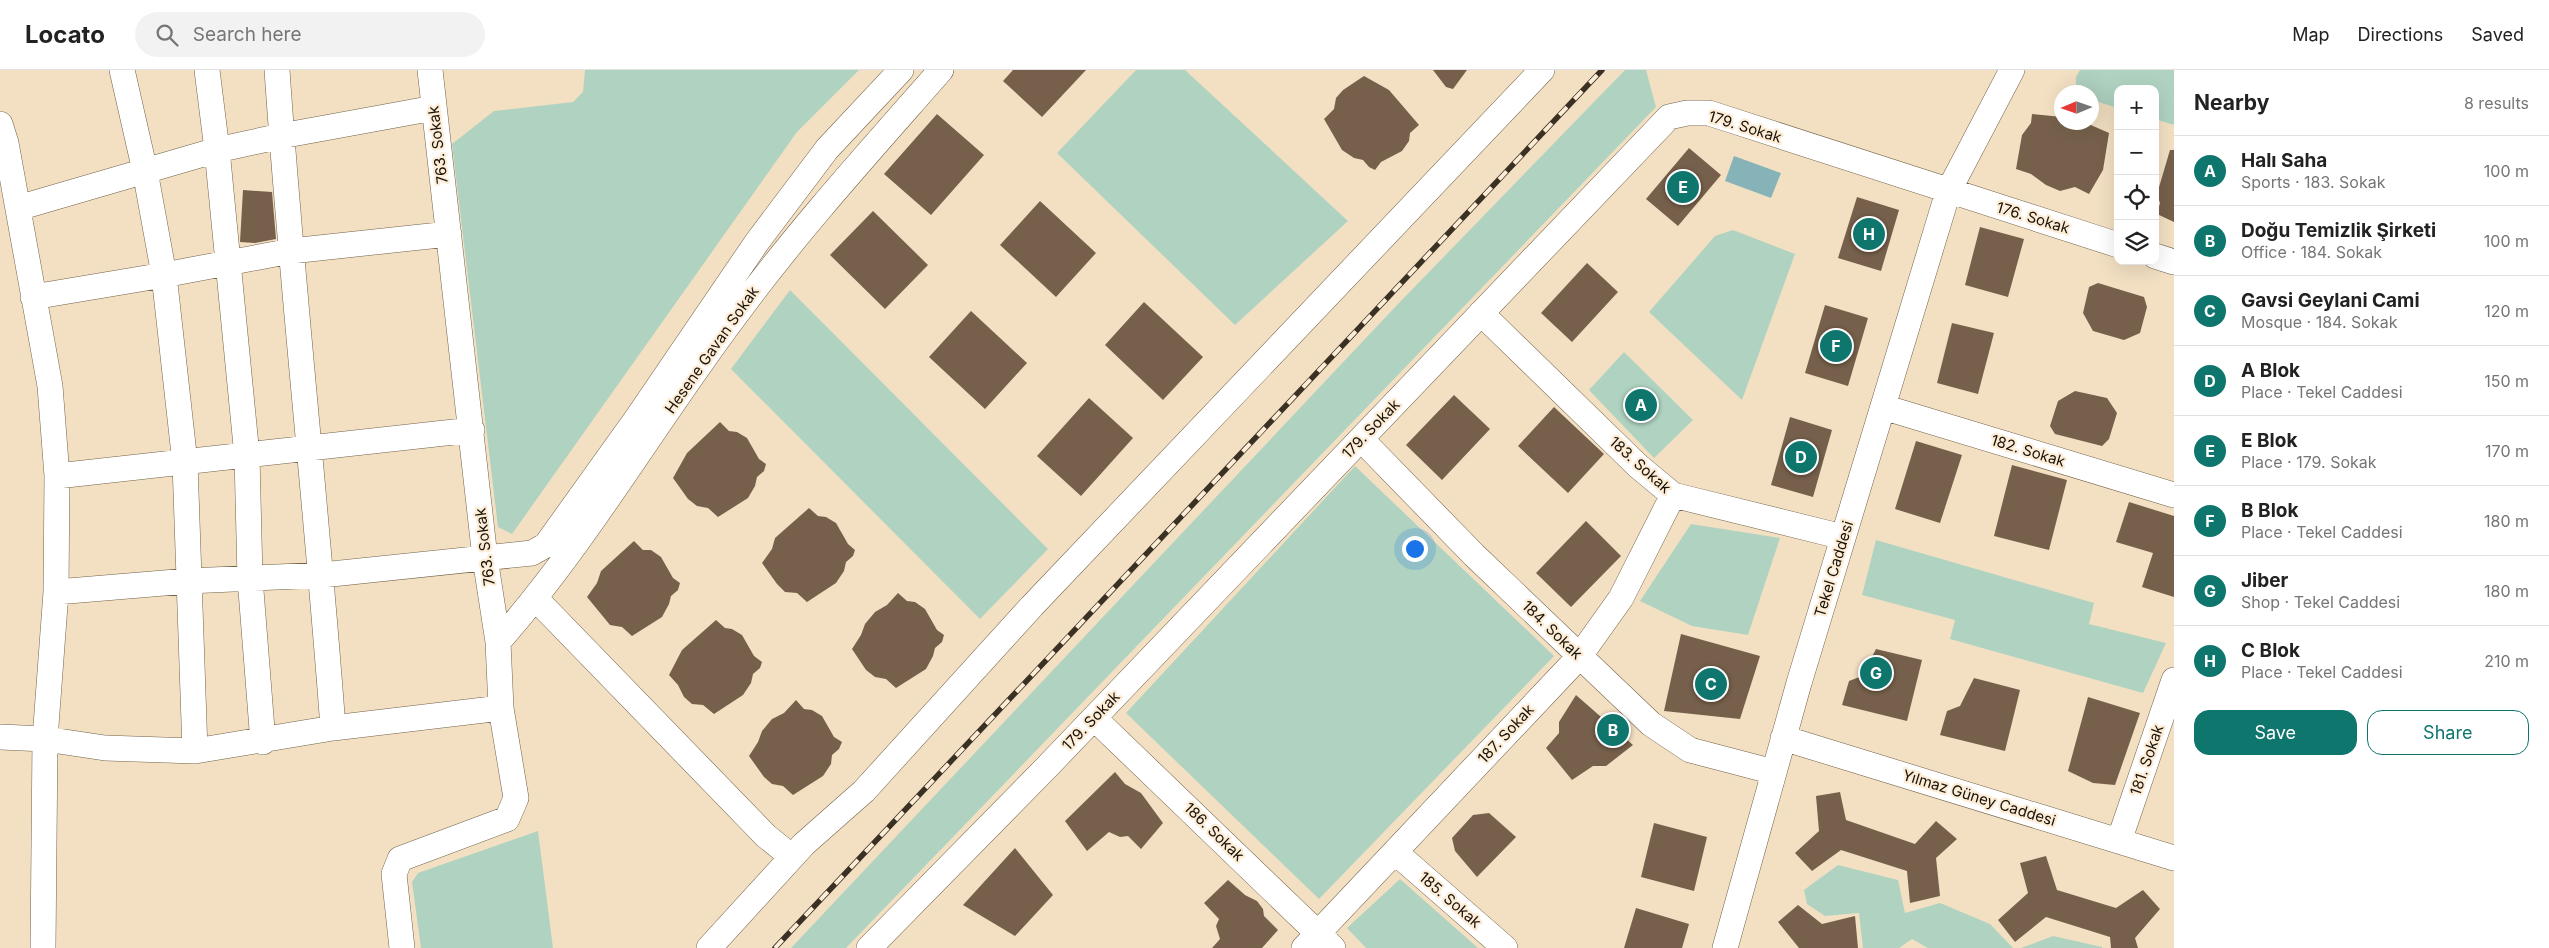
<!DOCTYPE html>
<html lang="en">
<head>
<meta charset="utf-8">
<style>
	:root { --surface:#fff; --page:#f2f2f2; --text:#222; --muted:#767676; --line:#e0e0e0; --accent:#0f766e }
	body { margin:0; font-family:Inter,sans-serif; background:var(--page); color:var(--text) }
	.controls { position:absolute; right:15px; top:15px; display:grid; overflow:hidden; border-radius:10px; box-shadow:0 5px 20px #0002 }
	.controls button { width:45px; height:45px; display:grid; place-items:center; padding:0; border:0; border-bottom:1px solid var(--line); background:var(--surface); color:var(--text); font:25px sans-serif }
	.compass { position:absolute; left:2054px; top:15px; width:45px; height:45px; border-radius:50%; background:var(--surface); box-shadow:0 5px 20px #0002; rotate:268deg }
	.you { position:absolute; left:1414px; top:478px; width:18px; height:18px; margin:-12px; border:4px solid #fff; border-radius:50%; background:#1a73e8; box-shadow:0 0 0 8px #1a73e833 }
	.badge { display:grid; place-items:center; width:32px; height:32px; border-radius:50%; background:var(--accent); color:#fff; font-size:16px; font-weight:700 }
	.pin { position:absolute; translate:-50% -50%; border:2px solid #fff; box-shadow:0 1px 5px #0006 }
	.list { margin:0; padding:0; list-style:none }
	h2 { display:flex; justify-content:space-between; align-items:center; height:65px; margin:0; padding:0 20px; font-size:21px }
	h2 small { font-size:16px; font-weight:400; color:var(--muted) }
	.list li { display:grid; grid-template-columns:32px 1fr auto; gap:15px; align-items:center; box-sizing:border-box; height:70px; padding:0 20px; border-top:1px solid var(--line) }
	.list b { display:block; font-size:19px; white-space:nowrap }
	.list p { margin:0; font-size:16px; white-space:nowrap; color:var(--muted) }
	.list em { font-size:16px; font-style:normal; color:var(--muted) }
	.actions { display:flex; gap:10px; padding:15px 20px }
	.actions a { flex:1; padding:11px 0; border:1px solid var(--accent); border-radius:15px; text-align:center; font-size:18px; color:var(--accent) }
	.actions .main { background:var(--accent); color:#fff }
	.icon { flex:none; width:28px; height:28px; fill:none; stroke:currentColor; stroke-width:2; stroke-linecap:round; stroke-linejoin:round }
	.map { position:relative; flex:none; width:2174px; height:878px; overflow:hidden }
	header { display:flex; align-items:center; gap:30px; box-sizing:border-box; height:70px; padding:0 25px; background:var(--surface); border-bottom:1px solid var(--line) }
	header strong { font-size:24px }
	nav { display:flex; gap:28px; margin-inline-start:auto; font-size:18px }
	.search { width:350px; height:45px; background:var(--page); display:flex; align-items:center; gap:12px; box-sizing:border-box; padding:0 18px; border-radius:28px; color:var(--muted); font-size:19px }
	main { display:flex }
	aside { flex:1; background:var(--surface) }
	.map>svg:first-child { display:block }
	.green { fill:#b0d3c1 }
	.water { fill:#86b3b8 }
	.building { fill:#76604b }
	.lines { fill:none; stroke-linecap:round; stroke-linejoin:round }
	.minor-casing { stroke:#726249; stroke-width:26 }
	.minor { stroke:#fff; stroke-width:25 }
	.rail-casing { stroke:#3a3124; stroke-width:5.5 }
	.rail { stroke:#fdedd7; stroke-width:4; stroke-dasharray:11; stroke-linecap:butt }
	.labels { text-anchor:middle; stroke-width:4.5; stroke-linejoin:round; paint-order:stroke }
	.street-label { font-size:15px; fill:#191208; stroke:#fdedd7 }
</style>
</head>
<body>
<header>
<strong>Locato</strong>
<div class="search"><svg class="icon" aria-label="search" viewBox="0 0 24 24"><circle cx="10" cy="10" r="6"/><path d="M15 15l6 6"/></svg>Search here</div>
<nav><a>Map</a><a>Directions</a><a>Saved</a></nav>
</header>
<main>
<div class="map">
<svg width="2174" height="878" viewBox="0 0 2174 878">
	<rect width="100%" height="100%" fill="#f3e0c3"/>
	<path class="green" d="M585 0H859L797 62 512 464 498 457 452 74 494 41 573 32 583 22Z
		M1136 0H1185L1348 151 1235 255 1057 83Z
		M1625 0H1646L1656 37 846 878H791L1397 235Z
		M2080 0H2174V55L2155 49V19H2118V38L2092 30V22H2076V7Z
		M1733 160 1795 184 1742 330 1649 242 1715 166Z
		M790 220 1048 479 980 549 731 299Z
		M1624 282 1693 350 1654 388 1589 320Z
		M1355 396 1554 586 1319 829 1126 643Z
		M1691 454 1780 468 1748 565 1692 556 1640 531Z
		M1876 470 2094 533 2089 554 2166 573 2143 623 1950 569 1955 550 1862 525Z
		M538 761 553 878H421L412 812 418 803Z
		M1838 795 1898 810 1905 843 1940 833 1990 854 2013 878H1928L1912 869 1899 878H1863L1859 843 1825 846 1807 834 1804 820Z
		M1400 809 1478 878H1366L1347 858Z
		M2053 866 2102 877V878H2021Z"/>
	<path class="water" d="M1734 86 1781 103 1771 128 1725 111Z"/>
	<path class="building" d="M1013 0H1086L1042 47 1003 11Z
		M1433 0H1467L1453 19 1446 17Z
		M1364 6 1389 20 1419 55 1410 63 1409 71 1402 81 1381 92 1375 100 1369 97 1363 90 1354 88 1342 80 1324 49 1334 39 1336 28 1343 20Z
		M937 44 984 85 931 145 884 104Z
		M2032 44 2062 47V52H2084L2109 63 2103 100 2089 124 2075 117 2060 121 2046 115 2031 104 2016 99 2022 65 2031 53Z
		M1689 78 1721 105 1678 156 1646 129Z
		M2170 80H2174V152L2157 144 2160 133 2157 124Z
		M243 120 272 122 276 169 255 173 240 172Z
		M1857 127 1899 140 1881 201 1838 188Z
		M1040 131 1096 183 1056 227 1000 175Z
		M873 141 928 195 885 239 830 185Z
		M1980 157 2024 169 2008 227 1965 215Z
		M1587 193 1618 222 1572 272 1541 243Z
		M2098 213 2144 227 2147 237 2140 263 2124 270 2093 261 2083 243 2089 217Z
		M1144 232 1203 287 1163 330 1105 275Z
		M1825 235 1868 248 1848 316 1805 303Z
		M971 241 1027 293 985 339 929 287Z
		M1952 253 1994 263 1978 324 1937 313Z
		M2075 321 2107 328 2117 343 2109 369 2102 376 2055 364 2050 356 2058 331Z
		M1454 325 1490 359 1442 410 1406 375Z
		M1089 328 1133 368 1081 426 1037 386Z
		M1554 337 1604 384 1568 423 1518 376Z
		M1790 347 1832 360 1813 427 1771 415Z
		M720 352 729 361 737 362 747 368 759 389 766 394 764 401 757 407 755 416 748 428 718 447 708 438 697 436 688 429 673 408 687 383Z
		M1916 371 1962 385 1940 453 1895 439Z
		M2012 395 2067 410 2049 480 1994 466Z
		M2129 432 2174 446V527L2142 517 2153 483 2116 472Z
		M809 438 818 446 826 447 836 453 848 474 855 480 853 486 846 492 844 501 836 513 807 532 797 523 785 522 777 514 762 493 772 479 775 468Z
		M1586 451 1621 486 1571 537 1536 503Z
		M634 471 643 480H651L661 487 673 508 680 513 678 520 671 526 669 534 662 547 632 566 622 557 610 555 587 527 597 513 601 501Z
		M898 523 907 531 915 532 925 539 937 560 944 565 942 572 935 578 933 586 926 599 896 618 886 609 875 607 866 600 852 579 861 565 865 554 875 542 887 535Z
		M716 550 725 558 732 559 742 565 754 586 762 592 760 598 753 604 751 613 743 625 714 644 703 635 692 634 684 627 678 615 669 605 682 580Z
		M1681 564 1760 586 1740 649 1664 641Z
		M1876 579 1922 590 1907 651 1842 635 1849 611 1862 606Z
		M1974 608 2020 620 2005 681 1940 665 1947 641 1960 636Z
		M1576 625 1633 675 1606 696H1593L1572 710 1546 678 1559 663V652Z
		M2088 627 2140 643 2115 715 2093 713 2068 701Z
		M796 630 804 639 812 640 822 646 834 667 842 672 839 679 832 685 831 694 823 706 793 725 783 716 772 714 764 707 749 686 758 672 762 661 772 649 784 643Z
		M1115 702 1125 714 1141 723 1163 753 1141 779 1128 766 1120 767 1109 762 1087 781 1065 751Z
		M1840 722 1846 750 1915 774 1936 751 1957 769 1936 788 1940 826 1910 833 1907 801 1841 780 1812 801 1795 783 1819 761 1816 726Z
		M1489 743 1516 767 1477 807 1455 781 1452 768 1473 745Z
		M1654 753 1707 767 1694 821 1641 807Z
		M1015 778 1053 825 1015 866 963 835Z
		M2046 786 2057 820 2116 838 2143 820 2160 839 2135 868 2138 878H2111L2110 867 2046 847 2015 872 1998 850 2028 823 2020 793Z
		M1228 810 1245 825 1257 831 1263 839 1264 846 1278 860 1262 878H1212L1220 869 1216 856 1219 849 1204 833Z
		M1798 835 1822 854 1855 846 1858 878H1799L1778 852Z
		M1636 838 1689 854 1682 878H1624Z"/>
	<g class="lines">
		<g class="minor-casing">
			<path id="minor" d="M122 0 145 101 164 205 185 393 195 681
				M207 0 217 80 247 386 250 508 263 672
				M277 0C292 220 317 439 333 658
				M0 54 6 73 50 316 57 406 56 522 45 669 43 878
				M18 138 217 80 281 66 434 38
				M2155 186 2174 192
				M33 227 164 205 291 181 449 164
				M1481 243 1638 396 1673 425 1843 467
				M1883 337 2174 425
				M1361 369 1474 485 1651 654 1690 680 1774 702
				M57 406 472 360
				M56 522 188 511 322 505 532 483 546 475 637 348 757 172 827 79 901 0
				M536 529 766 766 792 787
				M498 572C587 471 654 354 735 246 798 160 870 81 941 0
				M1094 648 1333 878
				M0 667 45 669 105 678 195 681 333 658 501 638
				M1783 668 2174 788
				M2119 771 2174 610
				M1395 782 1505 878
				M402 878 394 804 400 789 507 749 516 728 501 638 498 572 485 488 430 0
				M709 878 804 774 864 721 1032 536 1542 0
				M869 878 1045 699 1669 47 1687 43H1709L2118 175
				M1304 878 1579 587 1621 528 1673 425
				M1725 878 1799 613 1948 122 2012 0"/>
		</g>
		<use href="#minor" class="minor"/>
		<g class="rail-casing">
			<path id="rail" d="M775 878 1602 0"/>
		</g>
		<use href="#rail" class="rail"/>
	</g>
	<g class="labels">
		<g class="street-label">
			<text transform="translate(1745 57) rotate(17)" y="5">179. Sokak</text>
			<text transform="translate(438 75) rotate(-97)" y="5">763. Sokak</text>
			<text transform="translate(2033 148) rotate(17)" y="5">176. Sokak</text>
			<text transform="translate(712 280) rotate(-55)" y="5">Hesene Gavan Sokak</text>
			<text transform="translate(1371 359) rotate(-46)" y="5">179. Sokak</text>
			<text transform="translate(2028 381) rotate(17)" y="5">182. Sokak</text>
			<text transform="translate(1640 395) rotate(42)" y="5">183. Sokak</text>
			<text transform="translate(485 477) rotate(-97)" y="5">763. Sokak</text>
			<text transform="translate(1834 499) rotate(-73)" y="5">Tekel Caddesi</text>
			<text transform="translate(1552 560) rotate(44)" y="5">184. Sokak</text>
			<text transform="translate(1091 651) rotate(-46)" y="5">179. Sokak</text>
			<text transform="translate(1506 664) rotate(-47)" y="5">187. Sokak</text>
			<text transform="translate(2147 690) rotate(-71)" y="5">181. Sokak</text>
			<text transform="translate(1979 728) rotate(17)" y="5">Yılmaz Güney Caddesi</text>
			<text transform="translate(1214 762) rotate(44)" y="5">186. Sokak</text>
			<text transform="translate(1450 830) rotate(41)" y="5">185. Sokak</text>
		</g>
	</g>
</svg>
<div class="controls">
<button>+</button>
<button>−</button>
<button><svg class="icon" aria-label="locate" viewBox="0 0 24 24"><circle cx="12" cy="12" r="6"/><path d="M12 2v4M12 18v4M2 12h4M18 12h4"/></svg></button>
<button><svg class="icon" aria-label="layers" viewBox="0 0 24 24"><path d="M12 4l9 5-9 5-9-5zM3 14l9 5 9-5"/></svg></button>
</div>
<svg class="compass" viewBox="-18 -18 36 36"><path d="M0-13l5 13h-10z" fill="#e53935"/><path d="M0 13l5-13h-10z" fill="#767676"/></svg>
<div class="you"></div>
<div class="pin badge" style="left:1641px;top:335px">A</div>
<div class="pin badge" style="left:1613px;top:660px">B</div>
<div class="pin badge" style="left:1711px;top:614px">C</div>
<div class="pin badge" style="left:1801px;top:387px">D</div>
<div class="pin badge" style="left:1683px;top:117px">E</div>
<div class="pin badge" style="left:1836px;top:276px">F</div>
<div class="pin badge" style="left:1876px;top:603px">G</div>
<div class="pin badge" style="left:1869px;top:164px">H</div>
</div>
<aside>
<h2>Nearby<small>8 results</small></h2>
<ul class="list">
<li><span class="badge">A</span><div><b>Halı Saha</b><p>Sports · 183. Sokak</p></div><em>100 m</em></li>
<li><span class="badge">B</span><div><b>Doğu Temizlik Şirketi</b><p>Office · 184. Sokak</p></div><em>100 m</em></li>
<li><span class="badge">C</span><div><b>Gavsi Geylani Cami</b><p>Mosque · 184. Sokak</p></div><em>120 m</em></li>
<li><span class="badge">D</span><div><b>A Blok</b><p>Place · Tekel Caddesi</p></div><em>150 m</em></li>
<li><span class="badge">E</span><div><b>E Blok</b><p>Place · 179. Sokak</p></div><em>170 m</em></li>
<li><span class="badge">F</span><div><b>B Blok</b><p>Place · Tekel Caddesi</p></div><em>180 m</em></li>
<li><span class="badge">G</span><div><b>Jiber</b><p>Shop · Tekel Caddesi</p></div><em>180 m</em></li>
<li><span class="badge">H</span><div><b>C Blok</b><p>Place · Tekel Caddesi</p></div><em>210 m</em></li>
</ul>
<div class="actions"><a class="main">Save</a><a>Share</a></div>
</aside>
</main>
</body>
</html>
